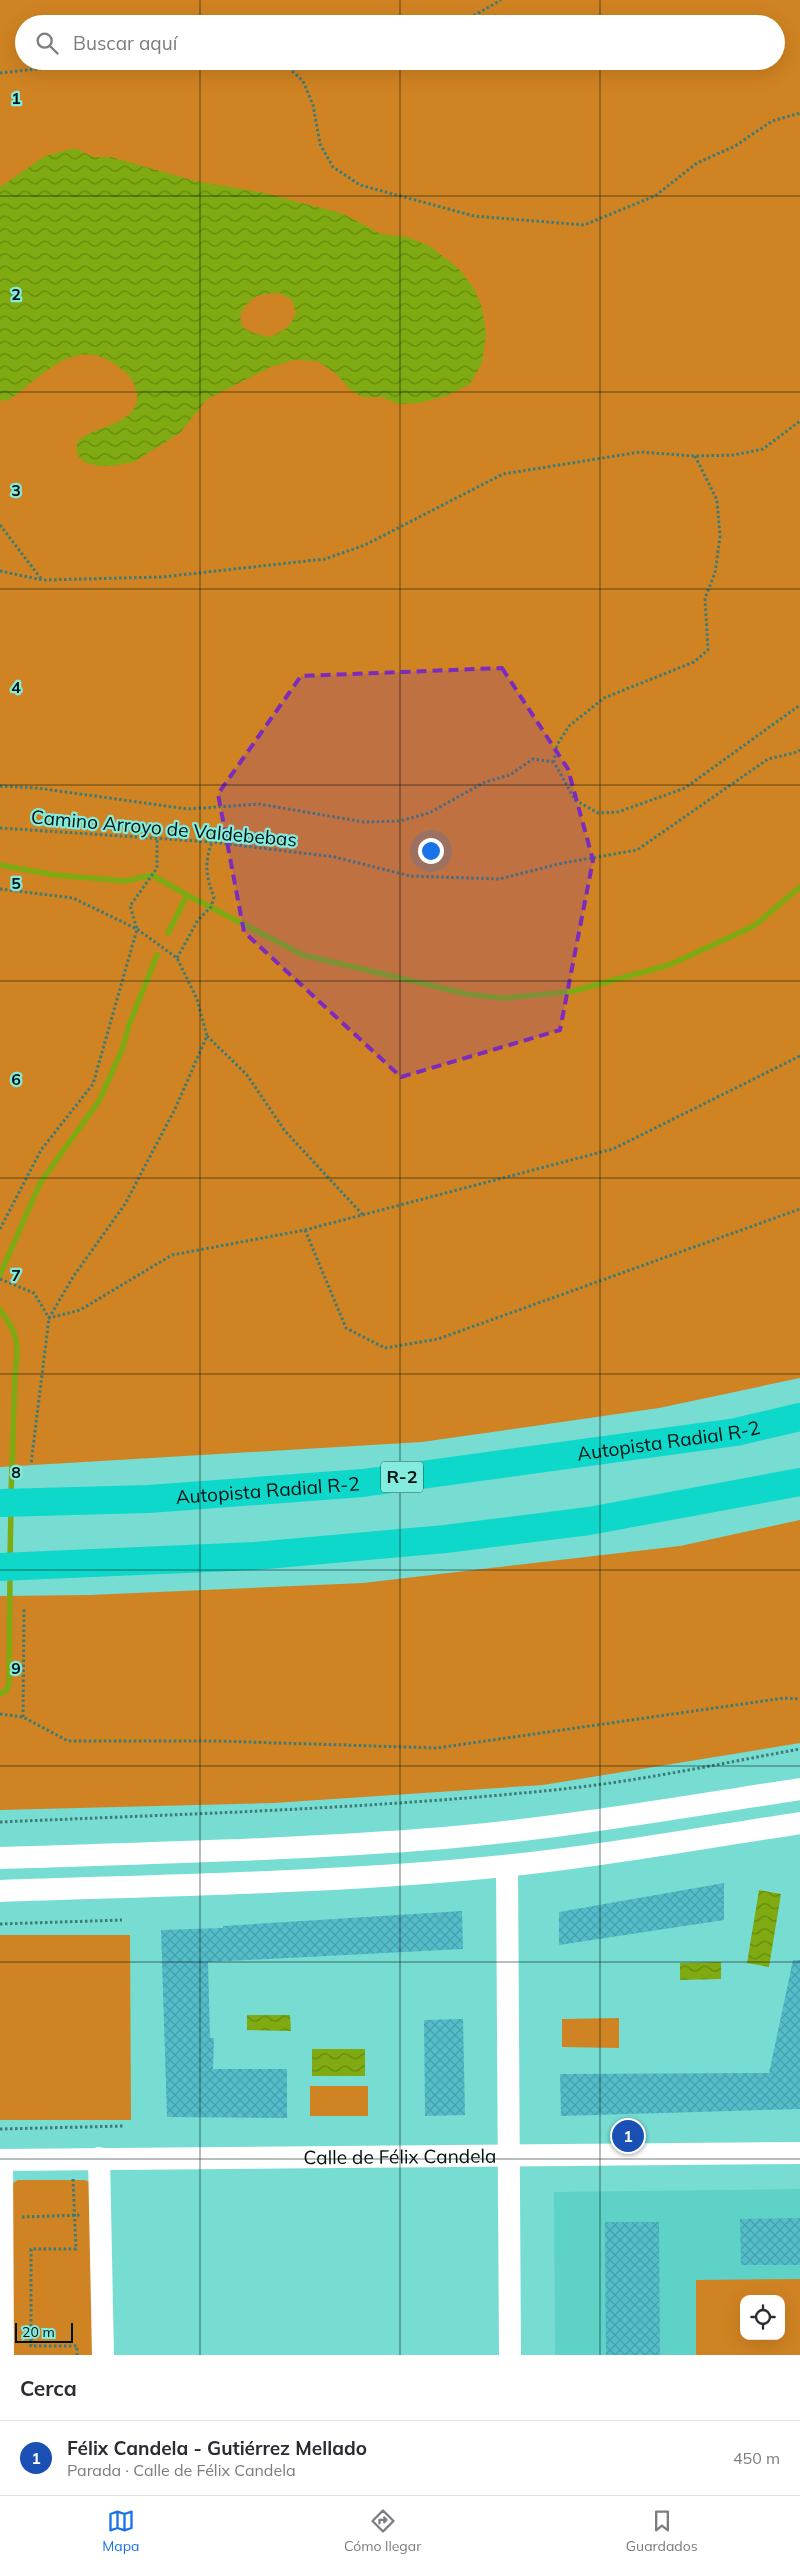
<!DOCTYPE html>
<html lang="es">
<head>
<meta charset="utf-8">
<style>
	:root { --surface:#fff; --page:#f2f2f3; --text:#2b2b33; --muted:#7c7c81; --line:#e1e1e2; --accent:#1a73e8 }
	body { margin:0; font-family:Mulish,sans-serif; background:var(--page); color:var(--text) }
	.controls { position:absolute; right:15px; bottom:15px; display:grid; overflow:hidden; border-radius:10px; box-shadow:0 5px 20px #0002 }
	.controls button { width:45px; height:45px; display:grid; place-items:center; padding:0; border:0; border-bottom:1px solid var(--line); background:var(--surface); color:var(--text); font:25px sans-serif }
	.scale { position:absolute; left:15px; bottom:12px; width:58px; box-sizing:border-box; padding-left:5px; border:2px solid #001210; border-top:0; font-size:14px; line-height:18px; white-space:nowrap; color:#001210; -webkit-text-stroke:4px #84ebdf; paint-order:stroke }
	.you { position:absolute; left:430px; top:850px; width:18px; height:18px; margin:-12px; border:4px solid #fff; border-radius:50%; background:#1a73e8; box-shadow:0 0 0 8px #1a73e833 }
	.badge { display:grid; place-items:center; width:32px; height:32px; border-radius:50%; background:var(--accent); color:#fff; font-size:16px; font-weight:700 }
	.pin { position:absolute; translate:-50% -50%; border:2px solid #fff; box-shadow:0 1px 5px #0006 }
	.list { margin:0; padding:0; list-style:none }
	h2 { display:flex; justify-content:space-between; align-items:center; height:65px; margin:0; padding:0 20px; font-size:21px }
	h2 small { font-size:16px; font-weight:400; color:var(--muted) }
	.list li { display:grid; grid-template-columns:32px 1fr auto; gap:15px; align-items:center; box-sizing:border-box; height:75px; padding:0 20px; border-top:1px solid var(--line) }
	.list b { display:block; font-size:19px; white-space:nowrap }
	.list p { margin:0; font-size:16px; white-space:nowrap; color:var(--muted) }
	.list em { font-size:16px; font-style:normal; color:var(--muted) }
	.icon { flex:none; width:28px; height:28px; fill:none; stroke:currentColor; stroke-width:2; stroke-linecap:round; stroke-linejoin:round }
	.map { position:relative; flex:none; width:800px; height:2355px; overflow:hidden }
	.search { position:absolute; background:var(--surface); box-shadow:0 5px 20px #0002; left:15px; right:15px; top:15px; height:55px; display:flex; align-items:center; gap:12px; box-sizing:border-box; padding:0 18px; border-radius:28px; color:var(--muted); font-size:19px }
	.sheet { height:140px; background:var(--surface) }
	nav { display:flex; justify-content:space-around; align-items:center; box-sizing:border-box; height:70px; border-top:1px solid var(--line); background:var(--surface); font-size:14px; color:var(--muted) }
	nav a { display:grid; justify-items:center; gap:2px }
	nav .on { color:var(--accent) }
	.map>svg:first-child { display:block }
	.built { fill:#5ed2c6; fill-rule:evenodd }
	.green { fill:#d08322; fill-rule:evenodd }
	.water { fill:url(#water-waves); fill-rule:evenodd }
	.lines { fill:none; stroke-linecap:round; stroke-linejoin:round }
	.stream { stroke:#7faa11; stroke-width:5.5 }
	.building { fill:url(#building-cross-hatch) }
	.path { stroke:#3e7b75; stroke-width:3; stroke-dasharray:2.5 2.5; stroke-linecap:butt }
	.minor { stroke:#fff; stroke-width:22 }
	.highway { stroke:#0ed8ca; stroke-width:28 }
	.marked { fill:#7b2cbf; fill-opacity:0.2; stroke:#7b2cbf; stroke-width:4; stroke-dasharray:10 6; stroke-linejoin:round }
	.grid { fill:none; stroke:#001210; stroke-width:1; stroke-opacity:0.55 }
	.labels { text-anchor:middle; stroke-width:4.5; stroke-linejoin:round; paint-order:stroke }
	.shield { fill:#84ebdf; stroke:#28534e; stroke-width:1 }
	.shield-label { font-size:18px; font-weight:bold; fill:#001210 }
	.street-label { font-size:19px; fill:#001210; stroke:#84ebdf }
	.grid-label { font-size:16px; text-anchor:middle; font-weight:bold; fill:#001210; stroke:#84ebdf; stroke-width:4.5; stroke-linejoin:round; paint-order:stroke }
</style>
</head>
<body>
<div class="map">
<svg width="800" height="2355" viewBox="0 0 800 2355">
	<defs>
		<pattern id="water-waves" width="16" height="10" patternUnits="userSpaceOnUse" patternTransform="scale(1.25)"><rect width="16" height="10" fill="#7faa11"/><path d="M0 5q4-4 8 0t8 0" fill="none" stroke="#66890f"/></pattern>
		<pattern id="building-cross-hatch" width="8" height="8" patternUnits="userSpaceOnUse" patternTransform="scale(1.25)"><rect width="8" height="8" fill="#54bdca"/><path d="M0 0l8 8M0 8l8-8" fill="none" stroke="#47a1ac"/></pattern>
	</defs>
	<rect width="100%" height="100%" fill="#77ddd2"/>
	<path class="built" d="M800 2189V2355H555L554 2192ZM744 2299H781V2336H744Z"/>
	<path class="green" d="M0 0H800V1378L659 1408 422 1442 0 1467ZM24 24H776V61H24Z
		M800 1520V1743L543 1785 273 1803 0 1810V1596L89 1595 363 1583 680 1546Z
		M0 1935H130L131 2120H0Z
		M619 2018V2048L562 2047V2019Z
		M310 2086H368V2116H310Z
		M18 2180H84L94 2183 95 2355H10L9 2185Z
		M800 2279V2355H696V2280ZM744 2299H781V2336H744Z"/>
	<path class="water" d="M75 148 93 157H111L195 181 264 193 344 214 381 234 407 237 428 245 457 267 474 288 482 308 486 334 482 363 470 384 446 396 419 403 398 404 382 397H362L351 390 335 373 317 361 294 360 271 367 207 399 180 433 134 462 112 466H98L84 462 77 454V442C92 427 123 427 135 407 140 398 135 382 128 375 79 328 48 373 7 401L0 400V187L45 156ZM280 293 292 300 296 314 288 327 271 337 253 333 242 327 240 315C251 295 258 294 280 293Z
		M759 1890 781 1894 769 1967 747 1963Z
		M721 1962V1979L680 1980V1963Z
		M247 2015H290L291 2031 247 2030Z
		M312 2049H365V2076H312Z"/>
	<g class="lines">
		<path class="stream" d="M0 865 55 875 126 881 152 875 187 895 303 955 467 994 502 998 570 992 669 965 754 926 800 887
			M168 933 187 895
			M0 1275 40 1183 99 1101 122 1050 129 1025 157 955
			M0 1310C17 1331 20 1346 15 1373L11 1495
			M10 1560 11 1509
			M0 1694 7 1690 9 1683 10 1574"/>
	</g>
	<path class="building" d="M724 1883V1920L559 1945V1912Z
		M462 1911 463 1949 208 1962 210 2038H214L213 2069H287V2118L167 2117 161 1930 223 1928V1926Z
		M793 1960H800V2109L561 2116 560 2074 769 2073Z
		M463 2019 465 2115 425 2116 424 2020Z
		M800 2218V2265H741L740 2219Z
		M605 2222H659L660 2355H606Z"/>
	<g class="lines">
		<path class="path" d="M450 24 475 15 501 0
			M281 61 303 81 313 105 320 144 333 167 360 185 474 216 584 225 655 196 697 163 735 146 772 121 800 113
			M0 73 82 64 140 61
			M695 456 717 500 720 537 715 573 705 598 708 650 694 662 604 698 569 726 557 745 554 762 575 800 598 813 618 812 685 788 800 705
			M0 525 42 580
			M0 571 42 580 162 577 325 559 365 545 503 474 640 452 695 456 734 455 763 449 800 421
			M0 786 37 788 188 809 259 804 364 822 400 821 429 813 485 782 510 775 533 759 554 762
			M0 828 212 842 335 857 410 876 499 879 563 863 637 850 768 759 794 753 800 750
			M0 889 73 898 137 929 177 958 197 999 207 1036 175 1109 125 1204 73 1277 49 1318 31 1464
			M177 958 198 920 211 907 214 897C206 877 204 862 212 842
			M207 1036 247 1075 285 1131 363 1215
			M0 1229 41 1150 93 1084 137 929 130 906 157 868V838
			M305 1230 346 1328 385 1348 438 1339 800 1209
			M0 1279 34 1293 49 1318 80 1310 172 1255 305 1230 613 1149 800 1056
			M0 1714 23 1717 68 1741H217L437 1748 784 1698 800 1699
			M23 1717 24 1609
			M0 1822C184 1814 369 1809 553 1790 636 1782 718 1764 800 1749
			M0 1924 122 1920
			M0 2129 124 2126
			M73 2179 76 2249H31V2346H77V2355
			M22 2217 81 2215"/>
		<g class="minor">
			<path d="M0 1858C148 1853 296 1850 444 1838 563 1828 682 1807 800 1789"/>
			<path d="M507 1866 510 2355"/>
			<path d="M0 1891C168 1885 337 1883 504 1866 603 1856 702 1838 800 1823"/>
			<path d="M99 2158 103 2355"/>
			<path id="s1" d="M0 2160 800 2153"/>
			<path d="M2 2160 3 2355"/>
		</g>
		<g class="highway">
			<path id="s2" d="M0 1503 149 1499 363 1483 736 1432 800 1417"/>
			<path d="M0 1567 255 1556 445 1539 589 1521 800 1482"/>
		</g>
	</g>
	<path class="marked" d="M502 668 568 769 593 860 560 1030 401 1077 244 932 218 794 301 676Z"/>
	<path class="grid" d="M200 0V24M400 0V24M600 0V24M200 61V2355M400 61V2355M600 61V2355M0 196H800M0 392H800M0 589H800M0 785H800M0 981H800M0 1178H800M0 1374H800M0 1570H800M0 1766H800M0 1962H800M0 2159H800"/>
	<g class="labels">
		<rect class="shield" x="381" y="1461.5" width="42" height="31" rx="4"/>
		<g class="shield-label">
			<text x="402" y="1483">R-2</text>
		</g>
		<g class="street-label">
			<text transform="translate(164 828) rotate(5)" y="7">Camino Arroyo de Valdebebas</text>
			<text dy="7" stroke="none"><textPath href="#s2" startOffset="672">Autopista Radial R-2</textPath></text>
			<text dy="7" stroke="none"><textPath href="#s2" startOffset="268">Autopista Radial R-2</textPath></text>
			<text dy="7" stroke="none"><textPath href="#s1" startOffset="400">Calle de Félix Candela</textPath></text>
		</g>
	</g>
	<g class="grid-label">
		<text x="16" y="104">1</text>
		<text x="16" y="300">2</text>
		<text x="16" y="496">3</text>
		<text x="16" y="693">4</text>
		<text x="16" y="889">5</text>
		<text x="16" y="1085">6</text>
		<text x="16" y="1281">7</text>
		<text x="16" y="1478">8</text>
		<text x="16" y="1674">9</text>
	</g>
</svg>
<div class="controls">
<button><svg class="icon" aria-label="locate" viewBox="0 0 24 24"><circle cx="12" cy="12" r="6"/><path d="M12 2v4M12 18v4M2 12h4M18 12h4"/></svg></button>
</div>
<div class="scale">20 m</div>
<div class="you"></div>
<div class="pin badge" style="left:628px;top:2136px;background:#1a4fb4">1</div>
<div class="search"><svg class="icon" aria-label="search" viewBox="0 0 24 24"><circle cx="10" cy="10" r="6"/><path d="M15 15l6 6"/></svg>Buscar aquí</div>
</div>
<section class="sheet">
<h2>Cerca<small></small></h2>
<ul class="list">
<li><span class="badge" style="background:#1a4fb4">1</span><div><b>Félix Candela - Gutiérrez Mellado</b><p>Parada · Calle de Félix Candela</p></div><em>450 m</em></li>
</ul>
</section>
<nav>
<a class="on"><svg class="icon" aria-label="map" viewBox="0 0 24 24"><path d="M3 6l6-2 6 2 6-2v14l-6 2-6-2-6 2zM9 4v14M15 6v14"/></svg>Mapa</a>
<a><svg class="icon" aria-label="directions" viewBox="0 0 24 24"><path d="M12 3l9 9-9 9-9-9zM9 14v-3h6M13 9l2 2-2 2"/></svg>Cómo llegar</a>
<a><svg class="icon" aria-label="saved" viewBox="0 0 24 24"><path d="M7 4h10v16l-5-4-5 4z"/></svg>Guardados</a>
</nav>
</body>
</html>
